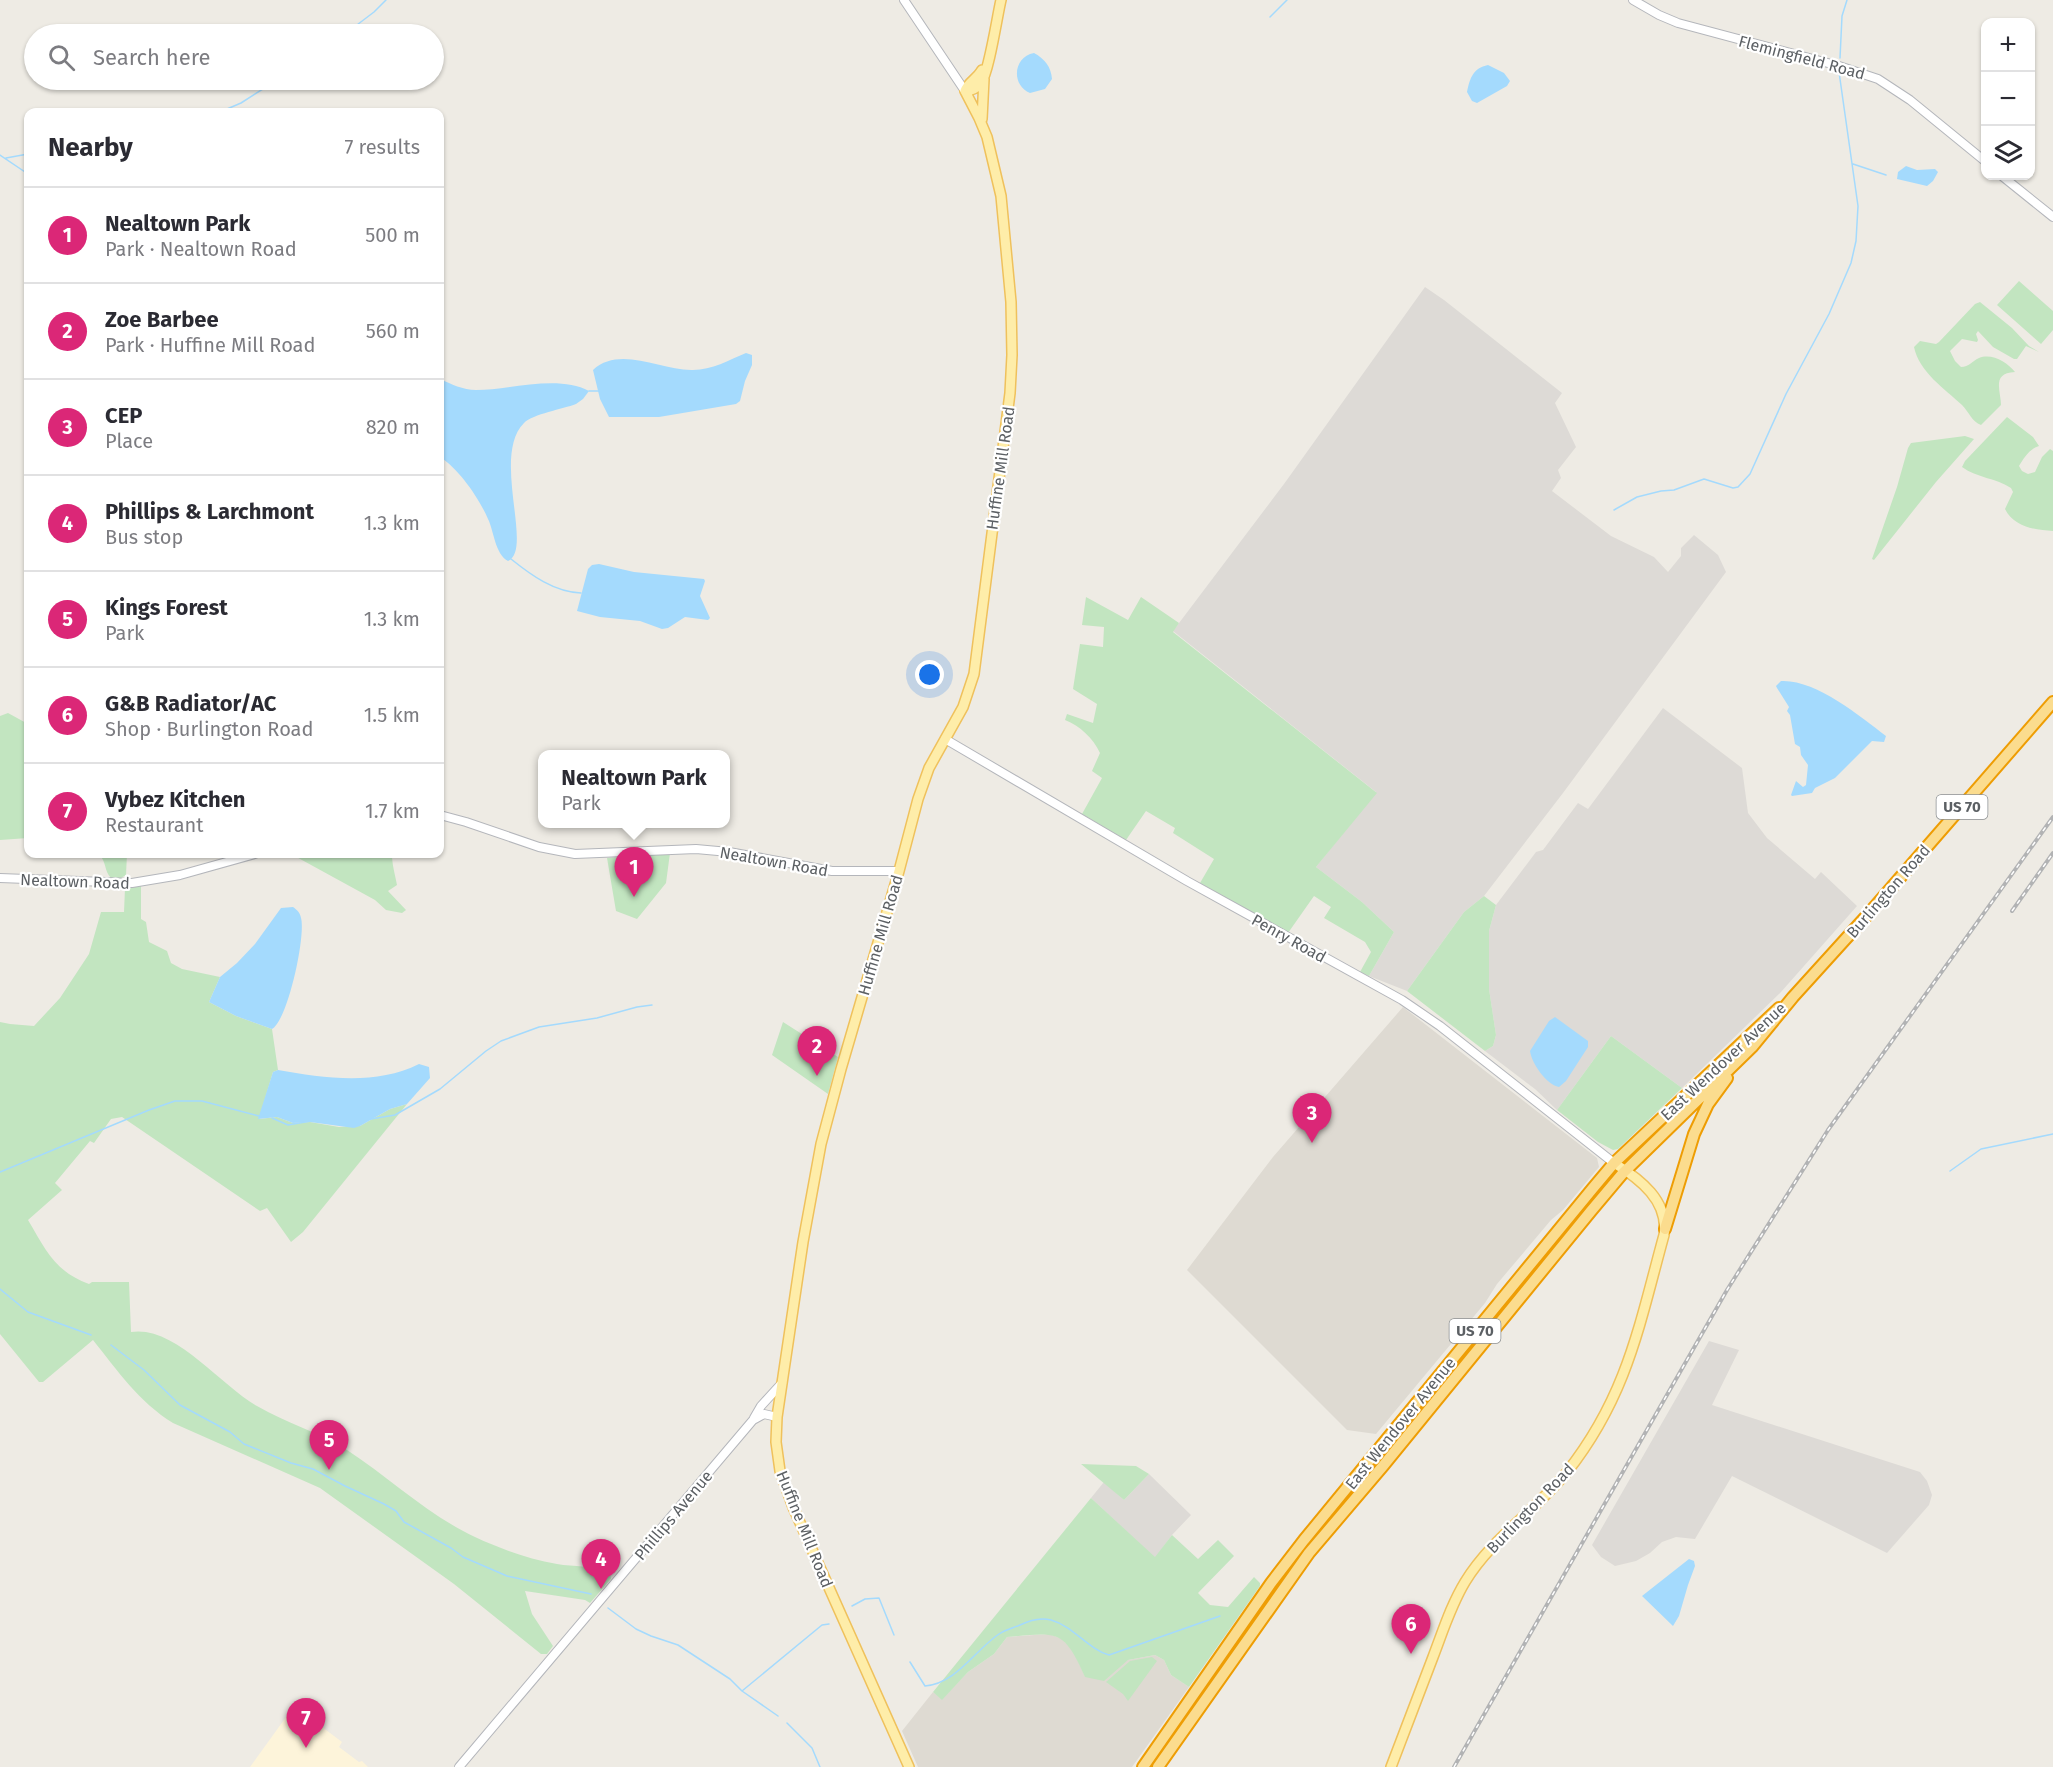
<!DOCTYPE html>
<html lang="en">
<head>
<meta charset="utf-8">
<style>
	:root { --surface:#fff; --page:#f2f2f3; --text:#2b2b33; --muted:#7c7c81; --line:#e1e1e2; --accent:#db2777 }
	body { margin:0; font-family:"Fira Sans",sans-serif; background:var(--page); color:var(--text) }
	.controls { position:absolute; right:18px; top:18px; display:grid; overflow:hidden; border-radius:12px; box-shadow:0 2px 4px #0004 }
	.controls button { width:54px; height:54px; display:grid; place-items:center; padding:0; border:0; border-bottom:2px solid var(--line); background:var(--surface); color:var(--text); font:30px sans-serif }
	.you { position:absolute; left:930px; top:675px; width:21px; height:21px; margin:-15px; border:4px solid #fff; border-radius:50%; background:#1a73e8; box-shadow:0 0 0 9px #1a73e833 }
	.badge { display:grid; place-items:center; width:39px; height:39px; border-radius:50%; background:var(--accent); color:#fff; font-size:20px; font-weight:700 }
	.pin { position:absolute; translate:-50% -50px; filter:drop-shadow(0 2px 3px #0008) }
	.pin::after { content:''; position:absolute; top:32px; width:21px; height:18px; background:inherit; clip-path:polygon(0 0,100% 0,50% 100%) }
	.popup { position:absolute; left:538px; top:750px; width:192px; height:78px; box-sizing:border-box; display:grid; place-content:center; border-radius:12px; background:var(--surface); filter:drop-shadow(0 2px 4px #0005); font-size:20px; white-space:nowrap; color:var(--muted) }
	.popup b { font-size:22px; color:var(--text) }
	.popup::after { content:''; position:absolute; left:50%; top:100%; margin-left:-12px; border:12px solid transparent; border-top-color:var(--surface) }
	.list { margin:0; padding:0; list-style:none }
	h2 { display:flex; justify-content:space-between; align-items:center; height:78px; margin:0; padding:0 24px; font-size:26px }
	h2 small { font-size:20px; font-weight:400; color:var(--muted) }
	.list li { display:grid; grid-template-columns:39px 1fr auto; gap:18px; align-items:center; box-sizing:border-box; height:96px; padding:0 24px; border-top:2px solid var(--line) }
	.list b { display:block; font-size:22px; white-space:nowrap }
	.list p { margin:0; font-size:20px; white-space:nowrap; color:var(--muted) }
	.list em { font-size:20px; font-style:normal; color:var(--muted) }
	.icon { flex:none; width:33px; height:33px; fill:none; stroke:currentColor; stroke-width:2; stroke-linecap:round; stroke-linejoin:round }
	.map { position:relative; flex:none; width:2053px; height:1767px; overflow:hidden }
	.search { position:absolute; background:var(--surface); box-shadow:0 2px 4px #0004; left:24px; top:24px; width:420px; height:66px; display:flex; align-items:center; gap:15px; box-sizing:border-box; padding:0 21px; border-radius:33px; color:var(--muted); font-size:22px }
	.panel { position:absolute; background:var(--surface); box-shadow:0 2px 4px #0004; left:24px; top:108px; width:420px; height:750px; border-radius:12px }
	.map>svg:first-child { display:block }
	.commercial { fill:#fdf4da }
	.industrial { fill:#dddad6 }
	.education { fill:#dedad2 }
	.green { fill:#c2e5c0 }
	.water { fill:#a4dafd }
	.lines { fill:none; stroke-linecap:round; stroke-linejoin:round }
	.stream { stroke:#a4dafd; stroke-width:1.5 }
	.minor-casing { stroke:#b4b6bb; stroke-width:10 }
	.major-casing { stroke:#efc15c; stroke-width:12 }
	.highway-casing { stroke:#ee9d04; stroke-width:14 }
	.minor { stroke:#fff; stroke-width:8 }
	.major { stroke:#feeda9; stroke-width:9 }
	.highway { stroke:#fbdc8e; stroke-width:10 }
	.rail-casing { stroke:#b2b3b4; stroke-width:4 }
	.rail { stroke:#fff; stroke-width:1.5; stroke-dasharray:4.5; stroke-linecap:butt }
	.labels { text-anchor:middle; stroke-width:4.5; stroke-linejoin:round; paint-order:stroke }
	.shield { fill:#fff; stroke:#8d9092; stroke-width:1.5 }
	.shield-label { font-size:15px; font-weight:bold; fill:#5c6064 }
	.street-label { font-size:16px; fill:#5c6064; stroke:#fff }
</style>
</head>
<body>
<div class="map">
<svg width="2053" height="1767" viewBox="0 0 2053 1767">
	<rect width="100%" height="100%" fill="#eeebe4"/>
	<path class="commercial" d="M294 1706 342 1742 339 1747 359 1762 362 1761 368 1767H250Z"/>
	<path class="industrial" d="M1425 287 1444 300 1562 393 1555 403 1576 447 1558 470 1561 478 1552 491 1611 536 1654 557 1668 572 1681 556V548L1694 535 1718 555 1726 572 1563 793 1484 896 1464 912 1407 991 1369 976 1394 932 1362 902 1316 867 1376 792 1173 631 1284 484Z
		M1663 708 1742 768 1748 813 1767 838 1815 879 1821 872 1857 906 1781 992 1682 1088 1611 1036 1557 1110 1535 1089 1485 1051 1493 1046 1496 1035 1489 989V931L1496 905 1536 852 1543 850 1578 803 1588 809Z
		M1709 1341 1739 1350 1712 1405 1920 1472 1927 1481 1932 1495 1929 1505 1887 1553 1732 1476 1695 1539 1676 1537 1662 1542 1650 1553 1636 1561 1615 1566 1601 1557 1592 1545Z
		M1149 1474 1191 1515 1172 1535 1155 1558 1091 1498 1104 1482 1124 1500Z"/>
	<path class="education" d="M1403 1007 1597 1158 1599 1167 1563 1210 1551 1220 1497 1284 1485 1303 1376 1434 1347 1430 1187 1270 1273 1157Z
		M1049 1634 1063 1639 1073 1651 1085 1676 1128 1660 1155 1655 1164 1660 1171 1675 1189 1687 1132 1767H918L902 1731 933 1692 942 1699 968 1672 994 1654 1007 1637Z"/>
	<path class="green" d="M2019 281 2053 311V330L2041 344 1997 305Z
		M1980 302 2012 328 2029 346 2039 352 2026 346 2017 359H2014L1993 347 1978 331 1976 334 1978 340 1977 342 1962 339 1950 351 1955 361 1961 367C1969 367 1972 361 1979 358 1992 353 2007 362 2015 372 1991 373 2001 391 2001 405L1981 425C1972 422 1969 412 1962 405 1945 389 1919 372 1914 347L1920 341 1936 344 1939 342 1975 304Z
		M2007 417 2033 437 2039 446C2029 449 2024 458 2019 466L2022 471 2028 474 2035 472 2042 457 2050 449 2053 451V531C2035 530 2014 527 2005 509L2013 492 2011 488C1996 478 1977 478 1962 467L1965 461Z
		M1965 436 1974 439 1936 482 1874 560 1872 559 1897 487 1908 448 1911 443Z
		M1086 597 1128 620 1141 597 1179 623 1173 632 1377 793 1316 867 1362 902 1394 932 1369 976 1360 972 1371 952 1365 942 1324 918 1331 907 1314 896 1288 933 1200 883 1214 859 1173 833 1175 828 1146 811 1126 840 1082 814 1102 778 1092 771 1100 753C1093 738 1080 726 1065 720L1067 714 1093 723 1097 704 1073 689 1080 644 1103 647 1104 627 1082 625Z
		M8 713 28 724V838L0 840V716Z
		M670 853 666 883 637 919 616 911 607 858Z
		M99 854H127L126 875 121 878H111C104 871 107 863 99 854Z
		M291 854H392C392 865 395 874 397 885L388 891 406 910 402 913 386 910 375 900Z
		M141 886V919L146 922 149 942 167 951 171 963 182 969 220 977 209 1002 236 1016 272 1029 278 1070 273 1072 259 1119 277 1117 293 1123 310 1122 339 1127 360 1126 390 1109 407 1104 303 1232 291 1242 267 1208 260 1211 122 1117 111 1119 94 1143 90 1141 55 1183 62 1190 28 1220C46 1250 54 1271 89 1284L92 1282H129L131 1332C175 1325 220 1385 257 1406 286 1423 319 1432 347 1450 390 1478 428 1515 475 1537 501 1549 528 1559 557 1564 573 1567 595 1565 610 1573L611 1579 590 1603 585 1600 525 1591 532 1614 553 1646 547 1654H541L454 1584 320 1488 173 1423C139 1402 117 1370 93 1340L43 1382H39L0 1334V1022L10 1024 34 1026 60 998 89 954 101 912H124L125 888Z
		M1484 896 1496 905 1489 931V989L1496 1035 1493 1046 1485 1051 1407 991 1464 912Z
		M783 1022 838 1057 828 1094 772 1055Z
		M1611 1036 1682 1088 1618 1149 1613 1150 1598 1142 1557 1110Z
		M1081 1464 1136 1466 1149 1474 1124 1500Z
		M1091 1498 1155 1557 1172 1535 1198 1559 1218 1540 1234 1556 1198 1593 1210 1605 1228 1607 1254 1577 1260 1583V1586L1189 1687 1171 1675 1164 1660 1155 1655 1128 1660 1104 1681 1085 1677C1063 1628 1058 1633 1007 1637L994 1654 968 1672 942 1700 933 1692Z
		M1152 1657 1157 1661 1128 1701 1123 1694 1106 1682 1130 1661Z"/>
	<path class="water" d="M1034 53C1045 59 1051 67 1052 79L1045 89 1030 93C1011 85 1013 57 1034 53Z
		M1488 65 1504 73 1510 81 1507 86 1477 103 1472 101 1467 92C1470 78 1473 68 1488 65Z
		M1906 166 1917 170 1935 169 1938 172 1933 181 1927 186 1897 179 1898 172Z
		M746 353 752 355V365L745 381 740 401 736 404 659 417H609L600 399 593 370C620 345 662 371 693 370 712 370 729 360 746 353Z
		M440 379C451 384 463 390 476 390 509 390 558 374 589 391L583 399 576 404C563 409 533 414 524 423 491 456 534 550 508 561 495 554 494 531 488 519 479 498 459 469 440 457Z
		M599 564 634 572 704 579 705 581 700 596 710 618 708 620 685 617 668 628 662 629 640 621 600 617 577 611 588 569 592 565Z
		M1781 681C1815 679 1860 716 1886 736L1884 742 1872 741 1835 778 1815 788 1812 793 1792 796 1791 795 1796 781 1803 787 1806 785 1808 765 1801 755 1800 747 1795 744 1790 715 1787 711 1789 707 1777 688 1776 686Z
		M293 907C297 910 300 912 301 918 306 935 288 1020 272 1029L236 1016 209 1002 220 977 237 963 255 944 281 908Z
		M1555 1017 1588 1041V1047L1566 1081 1559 1087C1546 1084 1532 1064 1530 1051L1549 1021Z
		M419 1064 429 1067 430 1078 407 1104 390 1109 360 1126 354 1128 310 1122 293 1123 277 1117 258 1119 273 1072 278 1070C324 1078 375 1086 419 1064Z
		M1689 1559 1694 1561 1695 1566 1688 1585 1679 1616 1673 1626 1642 1596Z"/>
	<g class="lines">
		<path class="stream" d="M1270 17 1287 0
			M345 34 374 12 386 0
			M1840 58 1842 16 1847 0
			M220 112 241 103 277 80
			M0 155 28 174
			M6 158 28 154
			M1853 164 1886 175
			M589 391H599
			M1614 510 1637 497 1661 491 1674 490 1704 479 1733 488 1738 487 1750 474 1786 394 1829 314 1851 263 1856 241 1858 206 1839 72
			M511 559C531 575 554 592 581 593
			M272 1118 288 1125 311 1121
			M371 1119 395 1115 440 1089 486 1051 501 1041 539 1027 597 1018 637 1007 652 1005
			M1950 1171 1981 1149 2053 1134
			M0 1172 149 1110 175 1101H202L259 1116
			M0 1289 28 1312 91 1335
			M111 1345 144 1370 180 1405 230 1432 244 1444 291 1463 313 1469 345 1486 384 1504 396 1511 404 1522 451 1548 463 1557 507 1576 591 1594
			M852 1606 865 1599 879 1598 894 1635
			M608 1608 636 1629 651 1636 678 1645 730 1679 742 1691 778 1716
			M910 1662 925 1686C956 1684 975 1650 999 1634 1005 1630 1013 1628 1020 1625 1030 1620 1040 1617 1051 1620 1073 1626 1088 1649 1109 1655L1220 1616
			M742 1691 822 1625 829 1624
			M787 1723 812 1748 820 1767"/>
		<g class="minor-casing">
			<path id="minor" d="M904 0 965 91
				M1633 0 1659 15 1678 23 1839 66 1878 79 1910 100 1986 162
				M2002 176 2053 217
				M945 739 1187 881 1402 1000 1440 1026 1614 1163
				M440 815 466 822 539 847 575 854 696 849 729 852 832 871H899
				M0 878 132 883 180 875 255 854
				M754 1418 761 1406 782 1383
				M459 1767 753 1420 764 1414 777 1417"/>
		</g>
		<g class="major-casing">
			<path id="major" d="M965 91C972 91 976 89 981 83 989 72 997 17 1001 0
				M965 91C968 82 977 79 982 70
				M982 119 984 79
				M909 1767 793 1507 780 1471 776 1442 777 1417 803 1242 821 1144 841 1069 899 871 918 799 929 768 963 707 974 674 1010 393 1012 355 1011 302 1001 196 987 137 979 118 965 91
				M1391 1767C1405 1730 1419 1694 1433 1657 1443 1631 1451 1605 1465 1582 1491 1539 1535 1511 1567 1472 1627 1396 1639 1326 1664 1235 1669 1201 1640 1179 1614 1163"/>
		</g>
		<g class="highway-casing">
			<path id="highway" d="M1665 1229 1694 1134 1708 1104 1727 1078
				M1143 1767 1271 1583 1304 1540 1593 1188 1614 1163 1779 1008
				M1158 1767 1309 1553 1383 1466 1591 1211 1623 1173 1752 1047 1793 997 1871 911 2053 702"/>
		</g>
		<use href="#minor" class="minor"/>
		<use href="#major" class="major"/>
		<use href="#highway" class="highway"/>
		<g class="rail-casing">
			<path id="rail" d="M2012 911 2053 853
				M1454 1767 1727 1290 1828 1130 2053 817"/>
		</g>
		<use href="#rail" class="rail"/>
	</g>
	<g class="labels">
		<g class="shield">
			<rect x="1936.5" y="795" width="51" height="24" rx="4.5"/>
			<rect x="1449.5" y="1319" width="51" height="24" rx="4.5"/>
		</g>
		<g class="shield-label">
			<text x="1962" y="812">US 70</text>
			<text x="1475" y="1336">US 70</text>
		</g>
		<g class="street-label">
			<text transform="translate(1802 57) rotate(15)" y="6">Flemingfield Road</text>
			<text transform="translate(1000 468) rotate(-82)" y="6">Huffine Mill Road</text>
			<text transform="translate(774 861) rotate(10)" y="6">Nealtown Road</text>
			<text transform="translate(75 881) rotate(2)" y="6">Nealtown Road</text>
			<text transform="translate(1888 891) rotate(-49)" y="6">Burlington Road</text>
			<text transform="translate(880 935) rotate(-74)" y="6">Huffine Mill Road</text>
			<text transform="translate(1289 938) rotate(29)" y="6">Penry Road</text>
			<text transform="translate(1723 1061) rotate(-43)" y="6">East Wendover Avenue</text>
			<text transform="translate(1400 1423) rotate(-51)" y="6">East Wendover Avenue</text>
			<text transform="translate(1530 1508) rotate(-46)" y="6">Burlington Road</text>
			<text transform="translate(673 1515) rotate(-50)" y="6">Phillips Avenue</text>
			<text transform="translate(805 1529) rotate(68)" y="6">Huffine Mill Road</text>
		</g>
	</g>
</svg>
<div class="controls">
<button>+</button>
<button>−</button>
<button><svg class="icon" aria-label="layers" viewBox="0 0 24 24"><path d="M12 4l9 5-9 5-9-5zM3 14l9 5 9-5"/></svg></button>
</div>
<div class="you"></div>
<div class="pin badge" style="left:634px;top:897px">1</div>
<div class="popup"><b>Nealtown Park</b>Park</div>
<div class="pin badge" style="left:817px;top:1076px">2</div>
<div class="pin badge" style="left:1312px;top:1143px">3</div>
<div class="pin badge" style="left:601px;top:1589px">4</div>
<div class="pin badge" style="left:329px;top:1470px">5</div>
<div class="pin badge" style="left:1411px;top:1654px">6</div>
<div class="pin badge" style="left:306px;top:1748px">7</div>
<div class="search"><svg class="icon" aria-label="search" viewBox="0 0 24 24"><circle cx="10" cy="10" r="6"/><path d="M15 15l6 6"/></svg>Search here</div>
<section class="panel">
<h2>Nearby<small>7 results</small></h2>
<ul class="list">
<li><span class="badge">1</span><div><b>Nealtown Park</b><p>Park · Nealtown Road</p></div><em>500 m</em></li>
<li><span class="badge">2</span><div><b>Zoe Barbee</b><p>Park · Huffine Mill Road</p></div><em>560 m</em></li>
<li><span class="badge">3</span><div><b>CEP</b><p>Place</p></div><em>820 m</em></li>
<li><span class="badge">4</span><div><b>Phillips &amp; Larchmont</b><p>Bus stop</p></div><em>1.3 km</em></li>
<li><span class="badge">5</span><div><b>Kings Forest</b><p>Park</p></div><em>1.3 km</em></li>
<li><span class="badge">6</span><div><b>G&amp;B Radiator/AC</b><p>Shop · Burlington Road</p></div><em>1.5 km</em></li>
<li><span class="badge">7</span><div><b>Vybez Kitchen</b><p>Restaurant</p></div><em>1.7 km</em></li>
</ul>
</section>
</div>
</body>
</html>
